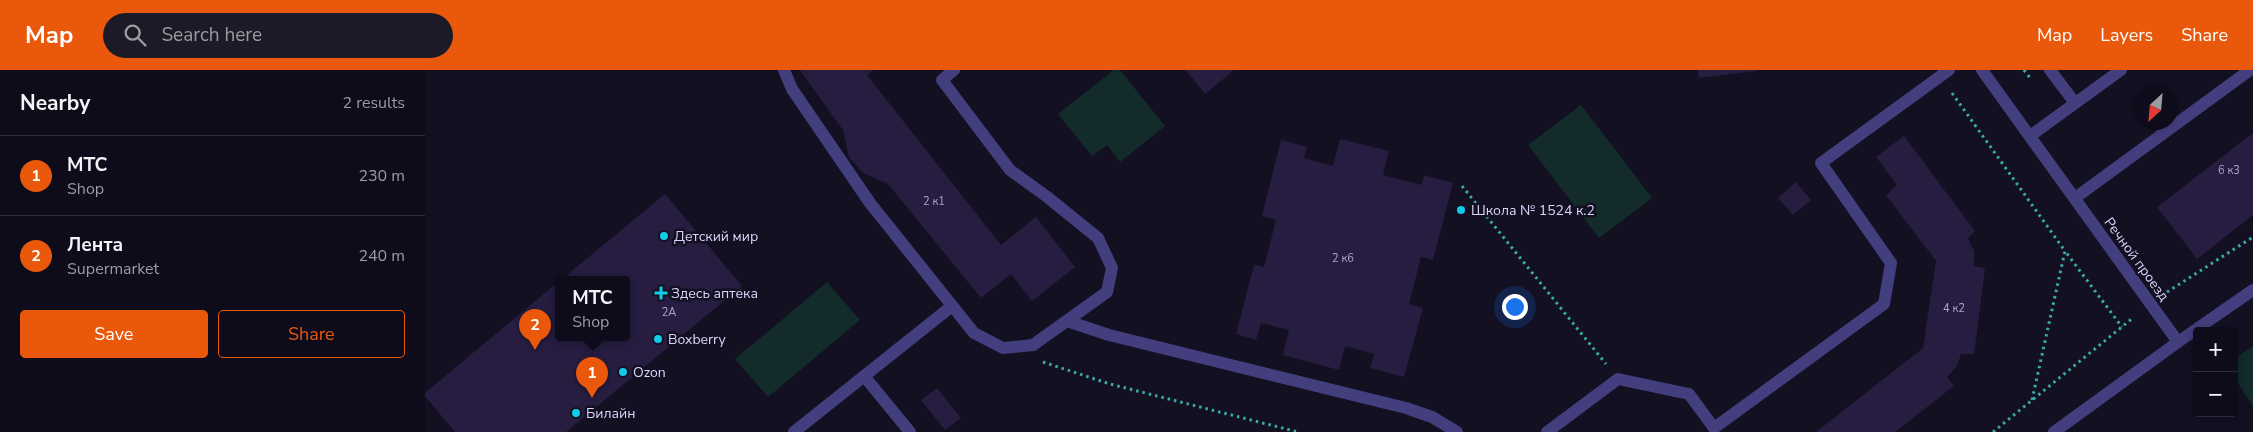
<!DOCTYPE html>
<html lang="en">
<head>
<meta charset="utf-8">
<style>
	:root { --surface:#0e0c1a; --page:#1c1a27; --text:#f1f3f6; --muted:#9b9ba2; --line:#2e2c39; --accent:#ea580c }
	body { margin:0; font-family:"Nunito Sans",sans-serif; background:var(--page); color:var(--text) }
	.controls { position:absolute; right:15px; bottom:15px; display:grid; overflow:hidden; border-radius:5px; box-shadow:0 2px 12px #0003 }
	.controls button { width:45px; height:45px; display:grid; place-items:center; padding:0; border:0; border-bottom:1px solid var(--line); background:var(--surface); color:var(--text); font:25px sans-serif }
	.compass { position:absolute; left:1708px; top:15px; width:45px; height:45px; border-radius:50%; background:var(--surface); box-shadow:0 2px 12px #0003; rotate:206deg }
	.you { position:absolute; left:1089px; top:236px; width:18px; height:18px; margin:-12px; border:4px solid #fff; border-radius:50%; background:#1a73e8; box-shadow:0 0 0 8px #1a73e833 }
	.badge { display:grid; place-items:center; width:32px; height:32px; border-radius:50%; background:var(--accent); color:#fff; font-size:16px; font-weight:700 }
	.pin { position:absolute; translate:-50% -41px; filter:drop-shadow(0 1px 2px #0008) }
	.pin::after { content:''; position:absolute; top:26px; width:18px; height:15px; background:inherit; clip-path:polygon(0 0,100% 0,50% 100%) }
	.popup { position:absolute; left:130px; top:206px; width:75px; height:65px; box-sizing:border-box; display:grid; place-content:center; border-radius:5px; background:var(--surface); filter:drop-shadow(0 1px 4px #0005); font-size:16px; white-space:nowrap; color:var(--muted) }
	.popup b { font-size:19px; color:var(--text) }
	.popup::after { content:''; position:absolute; left:50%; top:100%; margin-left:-10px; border:10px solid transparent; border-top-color:var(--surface) }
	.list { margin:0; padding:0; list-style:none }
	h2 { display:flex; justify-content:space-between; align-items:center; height:65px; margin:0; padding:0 20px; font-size:21px }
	h2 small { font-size:16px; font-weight:400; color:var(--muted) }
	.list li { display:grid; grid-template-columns:32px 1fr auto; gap:15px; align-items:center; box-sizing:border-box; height:80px; padding:0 20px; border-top:1px solid var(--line) }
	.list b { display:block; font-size:19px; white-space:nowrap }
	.list p { margin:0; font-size:16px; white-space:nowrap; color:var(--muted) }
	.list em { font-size:16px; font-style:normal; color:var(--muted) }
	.actions { display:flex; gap:10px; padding:15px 20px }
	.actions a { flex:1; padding:11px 0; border:1px solid var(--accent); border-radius:5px; text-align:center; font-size:18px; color:var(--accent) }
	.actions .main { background:var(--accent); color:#fff }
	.icon { flex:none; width:28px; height:28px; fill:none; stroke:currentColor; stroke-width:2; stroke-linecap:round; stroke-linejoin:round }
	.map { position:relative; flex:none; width:1828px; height:362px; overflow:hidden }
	header { display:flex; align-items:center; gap:30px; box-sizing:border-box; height:70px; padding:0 25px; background:var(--accent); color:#fff }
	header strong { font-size:24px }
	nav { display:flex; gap:28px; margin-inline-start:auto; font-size:18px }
	.search { width:350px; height:45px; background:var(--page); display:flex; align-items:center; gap:12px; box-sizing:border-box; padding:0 18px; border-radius:28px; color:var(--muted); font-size:19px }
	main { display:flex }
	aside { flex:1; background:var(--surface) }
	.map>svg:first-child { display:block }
	.green { fill:#132b2b }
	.building { fill:#261d41 }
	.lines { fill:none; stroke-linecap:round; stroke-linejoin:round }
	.path { stroke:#39aba8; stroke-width:3; stroke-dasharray:2.5 4; stroke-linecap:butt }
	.service { stroke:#433e7d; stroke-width:12 }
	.minor { stroke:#433e7d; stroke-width:12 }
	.poi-dot { fill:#13cbe8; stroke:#131022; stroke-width:2 }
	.labels { text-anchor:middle; stroke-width:5; stroke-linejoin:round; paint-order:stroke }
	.number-label { font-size:11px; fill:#ada6cc }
	.poi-label { font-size:14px; fill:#dad4fb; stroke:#131022; text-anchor:start }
	.street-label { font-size:14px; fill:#dad4fb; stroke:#131022 }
</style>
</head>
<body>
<header>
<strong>Map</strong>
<div class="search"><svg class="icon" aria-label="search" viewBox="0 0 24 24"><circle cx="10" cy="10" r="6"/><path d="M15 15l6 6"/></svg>Search here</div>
<nav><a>Map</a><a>Layers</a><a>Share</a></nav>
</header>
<main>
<aside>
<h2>Nearby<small>2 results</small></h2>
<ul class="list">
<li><span class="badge">1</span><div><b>МТС</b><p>Shop</p></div><em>230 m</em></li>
<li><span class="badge">2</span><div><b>Лента</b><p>Supermarket</p></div><em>240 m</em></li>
</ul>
<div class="actions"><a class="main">Save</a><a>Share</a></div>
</aside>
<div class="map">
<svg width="1828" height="362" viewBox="0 0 1828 362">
	<rect width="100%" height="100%" fill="#131022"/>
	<path class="green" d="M689 0H695L740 56 695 92 682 75 667 86 633 44Z
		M1156 35 1227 128 1174 168 1103 75Z
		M402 212 435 250 343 327 310 289Z
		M1828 276V336L1809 307V289Z"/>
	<path class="building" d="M375 0H448L442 5 576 175 611 147 650 197 607 231 586 204 556 228 463 114 438 103 424 87 418 60Z
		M761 0H809L780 24Z
		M1273 0H1331V1L1274 8Z
		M1828 63V145L1772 189 1732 137Z
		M1479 66 1550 161 1543 168 1549 181V196L1560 198 1549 284H1536L1532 296 1522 307 1529 316 1470 362H1391L1498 278 1511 191 1461 125 1472 115 1451 87Z
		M915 69 964 81 958 105 997 115 999 105 1028 113 1008 190 996 187 984 234 998 238 979 307 945 298 949 284 920 276 914 300 858 285 864 260 836 253 831 270 811 264 829 195 839 197 851 150 837 146 856 70 882 77 879 88 908 96Z
		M1371 112 1386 130 1368 145 1353 128Z
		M240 124 317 216 141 362H30L0 326V323L133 212V267H201V209H137Z
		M512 318 536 348 520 360 496 330Z"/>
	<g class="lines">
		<path class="path" d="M1599 0 1605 8
			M1527 23 1640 181
			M1037 116 1181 294
			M1742 222 1828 167
			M618 292 685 314 873 362
			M1607 330 1640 181 1697 257
			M1568 362 1709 247"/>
		<path class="service" d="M359 0 367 19 445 133 549 263 578 278 608 275 682 222 687 198 673 168 621 126 585 100 517 10 529 0
			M1625 0 1650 33
			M1605 66 1696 0
			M1650 128 1825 0
			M642 251 684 265 981 338 1007 347 1032 362
			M439 306 485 362
			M369 362 527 236
			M1122 362 1193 309 1264 324 1289 358 1459 234 1466 193 1396 93 1524 0"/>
		<path class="minor" d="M1557 0 1753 272
			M1629 362 1753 272 1828 220"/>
	</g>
	<g class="poi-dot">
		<circle cx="1036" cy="140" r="5"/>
		<circle cx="239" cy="166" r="5"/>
		<path d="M233.5 215.5h5v5h5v5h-5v5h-5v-5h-5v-5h5z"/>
		<circle cx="233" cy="269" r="5"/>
		<circle cx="198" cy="302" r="5"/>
		<circle cx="151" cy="343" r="5"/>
	</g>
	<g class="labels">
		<g class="number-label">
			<text x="1804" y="104">6 к3</text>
			<text x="509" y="135">2 к1</text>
			<text x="918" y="192">2 к6</text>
			<text x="1529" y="242">4 к2</text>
			<text x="244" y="246">2А</text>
		</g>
		<g class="poi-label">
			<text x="1046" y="145">Школа № 1524 к.2</text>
			<text x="249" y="171">Детский мир</text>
			<text x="246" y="228">Здесь аптека</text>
			<text x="243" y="274">Boxberry</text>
			<text x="208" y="307">Ozon</text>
			<text x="161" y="348">Билайн</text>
		</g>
		<g class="street-label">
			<text transform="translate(1712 189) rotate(54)" y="5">Речной проезд</text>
		</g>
	</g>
</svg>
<div class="controls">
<button>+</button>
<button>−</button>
</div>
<svg class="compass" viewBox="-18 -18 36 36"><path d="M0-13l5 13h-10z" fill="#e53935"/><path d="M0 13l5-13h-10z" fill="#9b9ba2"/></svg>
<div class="you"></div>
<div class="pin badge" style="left:167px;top:328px">1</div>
<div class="popup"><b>МТС</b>Shop</div>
<div class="pin badge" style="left:110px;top:280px">2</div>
</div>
</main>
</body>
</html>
